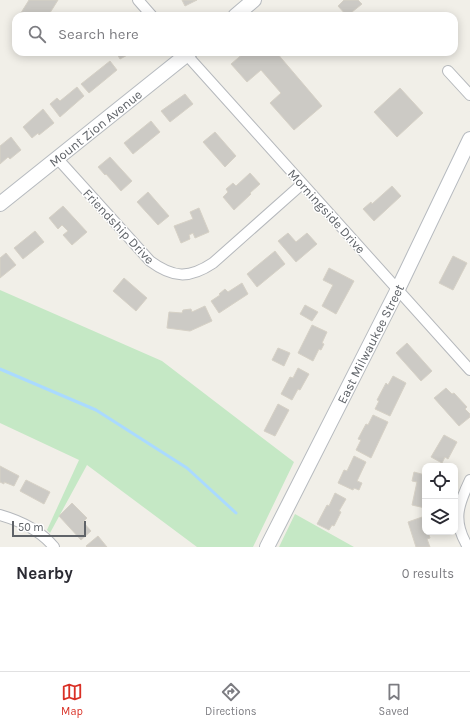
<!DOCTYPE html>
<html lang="en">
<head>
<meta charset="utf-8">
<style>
	:root { --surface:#fff; --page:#f2f2f3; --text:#2b2b33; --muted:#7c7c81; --line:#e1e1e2; --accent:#d93025 }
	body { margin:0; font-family:Karla,sans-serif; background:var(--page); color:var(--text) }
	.controls { position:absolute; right:12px; bottom:12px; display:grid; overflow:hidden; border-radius:8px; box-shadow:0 2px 10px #0003 }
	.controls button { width:36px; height:36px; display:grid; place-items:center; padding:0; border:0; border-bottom:1px solid var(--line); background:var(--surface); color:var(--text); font:20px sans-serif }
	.scale { position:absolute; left:12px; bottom:10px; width:74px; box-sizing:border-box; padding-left:4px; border:2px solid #5f6368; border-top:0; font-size:11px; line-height:14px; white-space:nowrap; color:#5f6368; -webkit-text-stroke:3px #fff; paint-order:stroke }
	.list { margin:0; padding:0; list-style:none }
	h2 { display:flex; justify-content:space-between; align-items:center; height:52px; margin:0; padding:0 16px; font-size:17px }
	h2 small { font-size:13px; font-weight:400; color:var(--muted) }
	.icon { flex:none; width:22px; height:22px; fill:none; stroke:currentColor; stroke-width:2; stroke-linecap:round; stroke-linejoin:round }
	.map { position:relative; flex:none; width:470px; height:547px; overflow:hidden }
	.search { position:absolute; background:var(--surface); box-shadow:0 2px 10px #0003; left:12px; right:12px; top:12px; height:44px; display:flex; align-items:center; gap:10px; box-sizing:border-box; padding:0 14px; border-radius:12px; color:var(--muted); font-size:15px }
	.sheet { height:124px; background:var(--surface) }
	nav { display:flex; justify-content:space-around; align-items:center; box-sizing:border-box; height:56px; border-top:1px solid var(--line); background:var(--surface); font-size:11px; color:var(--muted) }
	nav a { display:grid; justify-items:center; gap:2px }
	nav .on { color:var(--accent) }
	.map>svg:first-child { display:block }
	.green { fill:#c5e8c5 }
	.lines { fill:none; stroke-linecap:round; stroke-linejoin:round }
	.stream { stroke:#aadaff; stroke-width:3 }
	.building { fill:#cccac5; stroke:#d6d1c6 }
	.minor-casing { stroke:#b5b8bc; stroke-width:12 }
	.secondary-casing { stroke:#b6babf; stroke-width:16 }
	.minor { stroke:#fff; stroke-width:10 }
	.secondary { stroke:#fff; stroke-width:14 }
	.labels { text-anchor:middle; stroke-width:3; stroke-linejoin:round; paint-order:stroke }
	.street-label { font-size:13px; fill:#5f6368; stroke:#fff }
</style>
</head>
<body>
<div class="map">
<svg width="470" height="547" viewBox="0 0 470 547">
	<rect width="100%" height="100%" fill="#f1efe8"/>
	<path class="green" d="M0 290 162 361 294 462 253 547H197L87 465 50 533 47 530 79 460 0 423Z
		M295 514 354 547H279Z"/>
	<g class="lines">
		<path class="stream" d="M0 369 96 410 187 468 236 513"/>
	</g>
	<path class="building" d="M29 0H58L48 16H19Z
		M182 0H197L185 6Z
		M344 0H358L362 4 347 16 338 6Z
		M116 52H133L120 59Z
		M245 52H276L322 106 294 130 270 103 281 93 261 70 247 82 231 64Z
		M110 61 117 70 89 93 81 84Z
		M77 87 84 96 60 117 50 104 57 98 60 101Z
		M400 88 423 113 397 137 374 112Z
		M185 94 193 104 170 122 161 111Z
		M43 109 54 123 39 135 38 133 32 138 23 127Z
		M151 121 160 132 133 154 124 143Z
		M215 132 236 156 225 167 203 142Z
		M11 137 21 150 10 159 8 157 0 164V146Z
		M110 157 132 181 121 191 106 174 105 175 98 167Z
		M250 173 260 184 250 193 251 194 234 210 223 197 228 192 226 189 233 183 236 186Z
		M392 186 401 196 374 221 363 209 371 202 372 204Z
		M148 192 169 216 158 225 137 202Z
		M63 206 87 232 72 245 63 235 68 231 62 225 58 229 49 218Z
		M199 208 209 232 195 238 193 233 189 235 190 239 181 243 174 226 193 219 190 212Z
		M35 231 44 242 23 259 14 248Z
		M288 233 296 242 307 233 317 244 296 262 278 241Z
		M275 251 285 264 257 287 247 274Z
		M6 253 16 265 0 278V258Z
		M453 256 467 263 453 290 439 283Z
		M329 268 354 281 336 314 322 306 333 285 323 280Z
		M124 278 147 298 136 311 113 291Z
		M242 283 248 294 219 313 211 301 220 295 219 294 225 289 228 292Z
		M305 305 318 312 312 321 300 314Z
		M205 306 212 321 190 331 167 328 169 312 182 313 183 310 191 309 192 312Z
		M312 325 327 332 322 343 324 344 321 350 319 349 313 361 298 353Z
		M407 343 432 371 421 381 396 353Z
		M278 348 290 353 284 366 272 360Z
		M298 368 309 374 300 390 298 389 292 400 281 394 290 377 293 378Z
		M393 376 406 383 390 416 375 409 379 401 377 400 386 383 388 385Z
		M446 388 452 394 454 393 467 407 465 409 470 414V417L459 426 434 398Z
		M278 404 289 410 275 436 264 431Z
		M373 415 388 422 371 458 356 450 361 440 358 439 366 424 368 425Z
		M444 435 457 442 448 459 445 457 442 463 431 457Z
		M354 456 366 462 357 481 362 483 359 490 354 488 353 490 338 483 344 470 347 471Z
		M0 466 19 476 14 486 4 482V484L0 482Z
		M414 472 425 475V508L412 505 417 482 412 481Z
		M26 480 50 492 44 504 20 491Z
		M335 493 346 499 339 511 341 512 334 526 332 525 329 530 317 524 327 505 329 506Z
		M72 503 87 518 83 522 91 531 81 540 59 516Z
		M425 516V532H428L430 538 427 539 430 547H416L408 522Z
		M98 536 107 547H87L86 546Z"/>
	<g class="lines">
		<g class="minor-casing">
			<path id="minor" d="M138 0 152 16
				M184 52 470 370
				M448 71 470 95
				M57 158 150 261C173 278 189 279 213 263L302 184
				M0 515C21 521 40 530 54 547
				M468 547C452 521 458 505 470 480"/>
		</g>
		<g class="secondary-casing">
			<g id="secondary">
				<path d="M235 16 254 0"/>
				<path id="s1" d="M0 204 190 52"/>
				<path id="s2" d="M267 547 398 289 470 139"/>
			</g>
		</g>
		<use href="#minor" class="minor"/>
		<use href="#secondary" class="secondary"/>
	</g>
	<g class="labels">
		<g class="street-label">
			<text dy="5" stroke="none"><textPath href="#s1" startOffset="122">Mount Zion Avenue</textPath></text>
			<text transform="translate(327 211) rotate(48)" y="5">Morningside Drive</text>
			<text transform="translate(119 226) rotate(47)" y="5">Friendship Drive</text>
			<text dy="5" stroke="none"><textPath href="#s2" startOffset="228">East Milwaukee Street</textPath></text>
		</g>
	</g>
</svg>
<div class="controls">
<button><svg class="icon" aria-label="locate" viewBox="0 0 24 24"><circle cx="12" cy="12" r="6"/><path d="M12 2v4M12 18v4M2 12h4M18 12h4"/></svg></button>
<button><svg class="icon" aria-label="layers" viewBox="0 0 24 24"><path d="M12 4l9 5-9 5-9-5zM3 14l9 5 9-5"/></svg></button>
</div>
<div class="scale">50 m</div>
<div class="search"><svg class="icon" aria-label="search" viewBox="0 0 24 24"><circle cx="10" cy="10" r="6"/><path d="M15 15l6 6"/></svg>Search here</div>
</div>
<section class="sheet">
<h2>Nearby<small>0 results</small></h2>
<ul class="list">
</ul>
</section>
<nav>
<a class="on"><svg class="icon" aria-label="map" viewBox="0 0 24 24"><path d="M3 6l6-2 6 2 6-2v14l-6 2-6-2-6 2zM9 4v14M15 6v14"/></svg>Map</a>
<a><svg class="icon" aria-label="directions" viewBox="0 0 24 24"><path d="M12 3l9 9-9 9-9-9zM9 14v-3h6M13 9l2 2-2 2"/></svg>Directions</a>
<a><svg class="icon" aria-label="saved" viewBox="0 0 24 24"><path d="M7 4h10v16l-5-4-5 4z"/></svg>Saved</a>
</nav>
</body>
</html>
